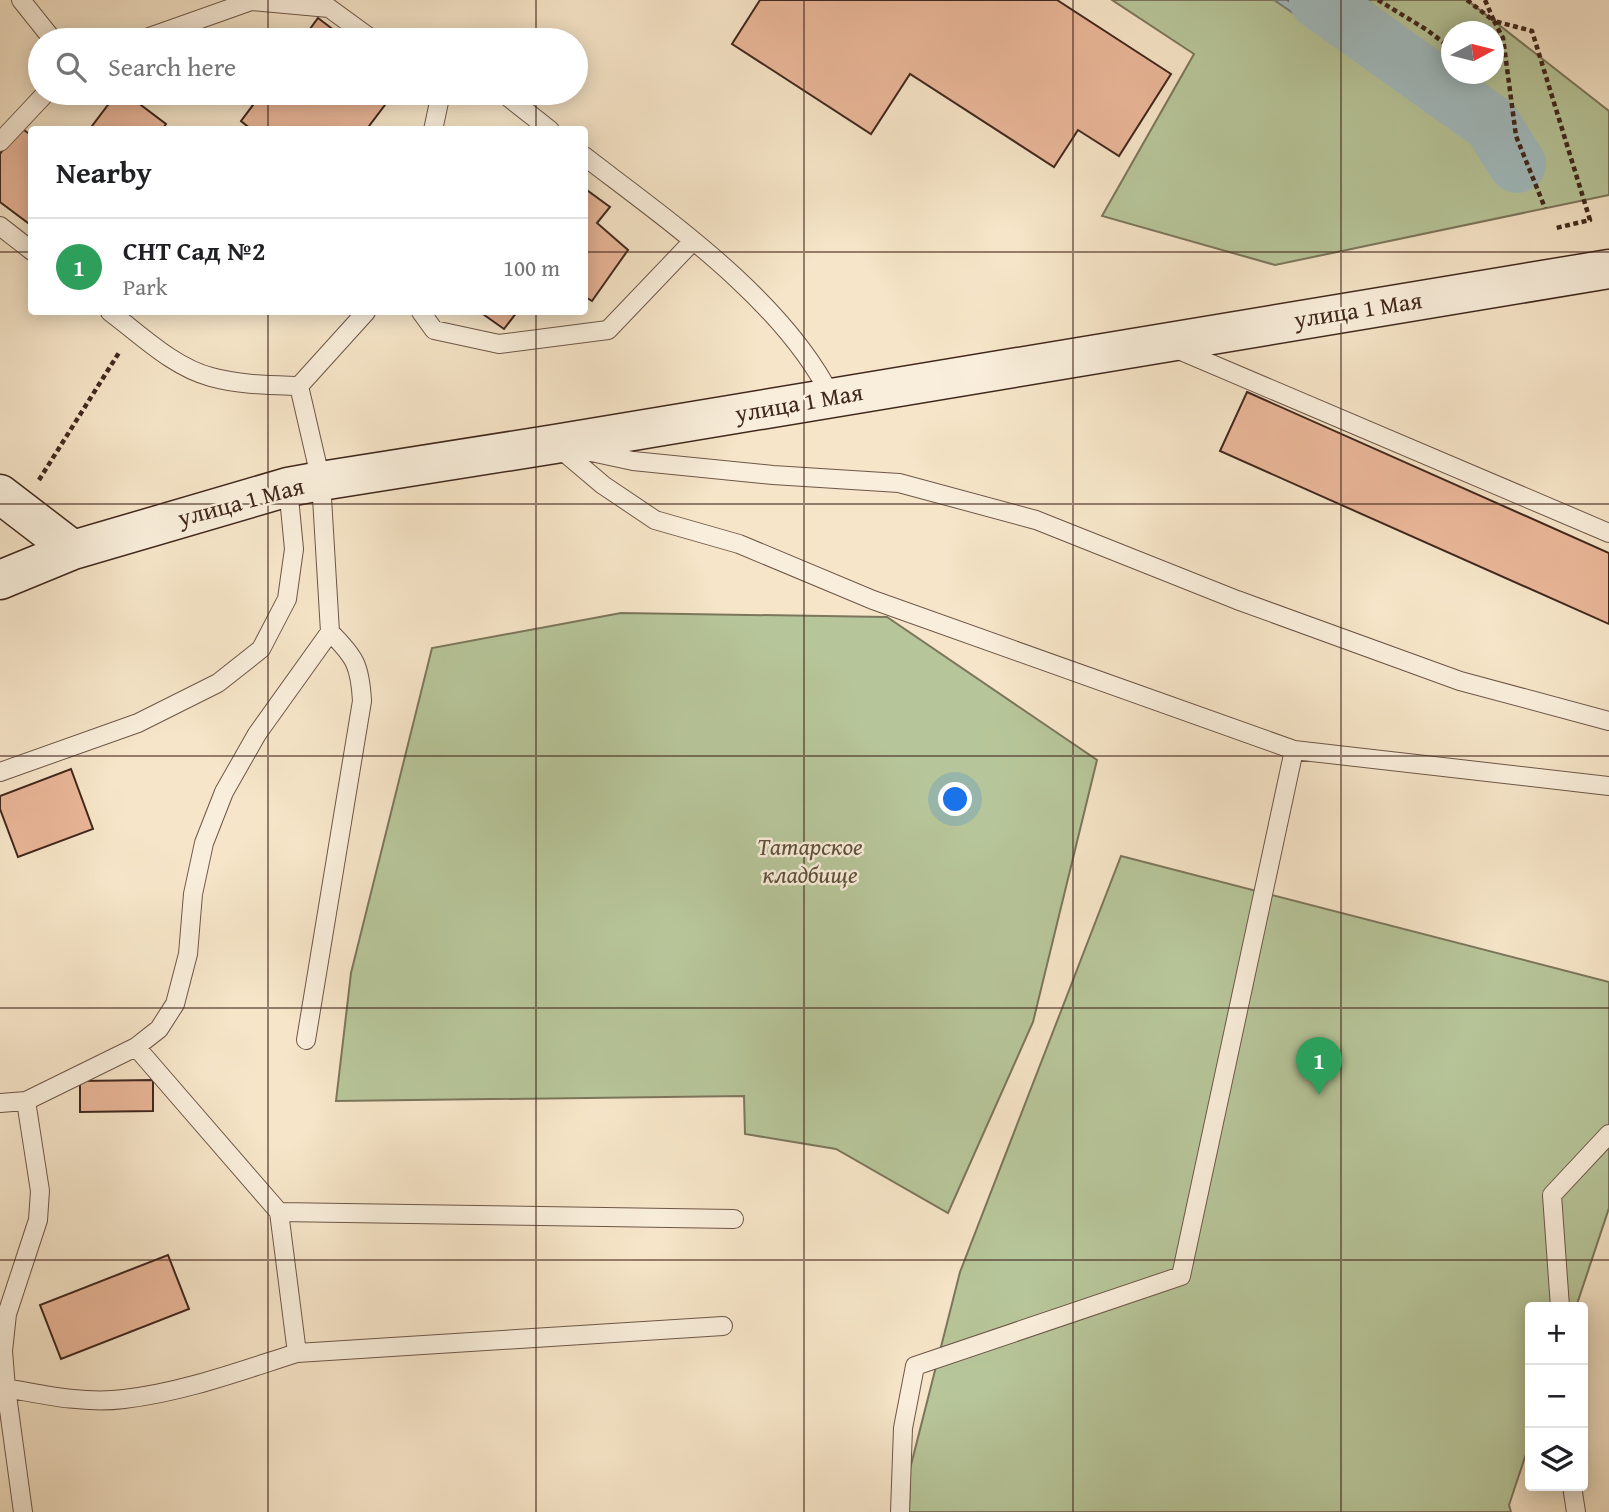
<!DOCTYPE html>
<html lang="en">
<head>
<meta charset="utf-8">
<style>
	:root { --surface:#fff; --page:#f6f6f6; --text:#202124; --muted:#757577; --line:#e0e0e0; --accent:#8f2418 }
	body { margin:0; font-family:"Gentium Book Plus",serif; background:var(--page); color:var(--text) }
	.controls { position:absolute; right:21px; bottom:21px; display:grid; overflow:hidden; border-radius:7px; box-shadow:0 4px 18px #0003 }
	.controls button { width:63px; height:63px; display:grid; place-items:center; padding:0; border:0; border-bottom:2px solid var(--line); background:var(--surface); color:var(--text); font:35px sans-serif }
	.compass { position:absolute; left:1441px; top:21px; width:63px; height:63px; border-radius:50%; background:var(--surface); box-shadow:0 4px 18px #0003; rotate:83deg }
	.you { position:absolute; left:956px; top:800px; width:24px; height:24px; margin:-18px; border:5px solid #fff; border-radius:50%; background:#1a73e8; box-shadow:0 0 0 10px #1a73e833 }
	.badge { display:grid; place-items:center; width:46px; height:46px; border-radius:50%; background:var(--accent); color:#fff; font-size:23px; font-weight:700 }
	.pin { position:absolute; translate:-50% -58px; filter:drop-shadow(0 2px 4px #0008) }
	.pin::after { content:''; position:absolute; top:37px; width:24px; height:21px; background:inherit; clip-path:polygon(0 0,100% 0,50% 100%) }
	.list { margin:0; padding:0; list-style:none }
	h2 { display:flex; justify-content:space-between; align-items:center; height:91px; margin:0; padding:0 28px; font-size:30px }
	h2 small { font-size:23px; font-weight:400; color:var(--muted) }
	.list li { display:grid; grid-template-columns:46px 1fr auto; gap:21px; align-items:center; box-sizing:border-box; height:98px; padding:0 28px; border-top:2px solid var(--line) }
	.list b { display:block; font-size:26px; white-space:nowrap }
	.list p { margin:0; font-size:23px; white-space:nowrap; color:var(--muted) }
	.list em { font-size:23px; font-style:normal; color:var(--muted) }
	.icon { flex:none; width:38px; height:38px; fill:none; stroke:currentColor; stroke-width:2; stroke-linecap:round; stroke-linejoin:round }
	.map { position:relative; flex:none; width:1609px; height:1512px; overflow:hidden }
	.search { position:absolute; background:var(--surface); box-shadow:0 4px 18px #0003; left:28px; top:28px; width:560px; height:77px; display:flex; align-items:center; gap:18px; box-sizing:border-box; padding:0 24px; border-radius:38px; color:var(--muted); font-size:26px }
	.panel { position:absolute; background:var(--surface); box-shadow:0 4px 18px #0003; left:28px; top:126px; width:560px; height:189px; border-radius:7px }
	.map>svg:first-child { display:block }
	.green { fill:#b7c69a; stroke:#7c765c; stroke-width:2; fill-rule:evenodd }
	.water { fill:#a1bcc0; stroke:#7b807f; stroke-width:2 }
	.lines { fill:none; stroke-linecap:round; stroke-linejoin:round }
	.shore { stroke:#71726e; stroke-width:2 }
	.river { stroke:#a1bcc0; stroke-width:58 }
	.building { fill:#eab799; stroke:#41271d; stroke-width:2 }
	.lane-casing { stroke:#6e5648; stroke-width:20 }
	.secondary-casing { stroke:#41271d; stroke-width:41 }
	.path { stroke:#41271d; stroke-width:4.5; stroke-dasharray:5 3.5; stroke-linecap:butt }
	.lane { stroke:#f9eedb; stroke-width:18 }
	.secondary { stroke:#f9eedb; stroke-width:38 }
	.grid { fill:none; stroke:#41271d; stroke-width:2; stroke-opacity:0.55 }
	.labels { text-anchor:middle; stroke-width:5; stroke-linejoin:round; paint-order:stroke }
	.street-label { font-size:24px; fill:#41271d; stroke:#f9eedb }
	.park-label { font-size:24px; font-style:italic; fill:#5e4f3c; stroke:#f9eedb }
</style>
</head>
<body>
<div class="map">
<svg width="1609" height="1512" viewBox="0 0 1609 1512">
	<rect width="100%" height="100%" fill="#f6e5c8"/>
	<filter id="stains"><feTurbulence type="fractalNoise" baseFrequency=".00286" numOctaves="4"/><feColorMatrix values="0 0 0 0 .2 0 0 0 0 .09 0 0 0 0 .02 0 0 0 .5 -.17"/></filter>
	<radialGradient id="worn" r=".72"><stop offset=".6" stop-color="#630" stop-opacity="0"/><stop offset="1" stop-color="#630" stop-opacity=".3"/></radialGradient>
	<path class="green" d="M1112 0H1467L1609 111V195L1275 265 1102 216 1194 54ZM1452 32H1494V74H1452Z
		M621 613 887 617 1097 760 1033 1022 948 1213 836 1149 745 1134 744 1096 336 1101 351 973 432 648Z
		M1121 856 1609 982V1208L1576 1307H1530V1442L1509 1505 1511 1512H909L910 1469 960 1272Z"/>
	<path class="water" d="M1274 0H1366L1451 62 1452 74H1467L1506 104 1492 124 1470 134Z"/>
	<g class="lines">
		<path class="shore" d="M1287 0 1472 125 1488 119 1495 106 1465 81 1463 74
			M1302 0 1470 115 1482 111 1483 106 1459 87 1453 76 1440 72 1360 15 1355 8 1354 0
			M1363 0 1367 9 1445 65 1452 67"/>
		<path class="river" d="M1318 0 1492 124 1517 164"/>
	</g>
	<path class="building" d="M760 0H1057L1171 74 1119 156 1078 130 1054 167 910 74 871 134 732 44Z
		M318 18 347 40H302Z
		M117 93H125L166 124 162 130H89Z
		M262 93H394L366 130H252L241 121Z
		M20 127 32 136V226L0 202V154Z
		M584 188 610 207 597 223 628 250 592 301 584 296Z
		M480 312H517L504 329Z
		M1247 392 1609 553V624L1220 451Z
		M71 769 93 829 18 857 0 809V796Z
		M153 1080V1111L80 1112V1081Z
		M168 1255 189 1309 61 1359 40 1305Z"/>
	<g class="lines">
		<g class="lane-casing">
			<path id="lane" d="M21 0 53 40
				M141 40 251 1 329 8 373 40
				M503 93 550 130
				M433 130 441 93
				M0 142 46 93
				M584 156C670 222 783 300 832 398
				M0 226 32 251
				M421 312 434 330 499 344 608 330 693 241
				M1174 348 1609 533
				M299 386 366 312
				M558 447 603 485 655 520 739 544 873 600 1294 750 1609 786
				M582 450 633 461 773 475 899 483 1036 520 1237 600 1460 681 1609 721
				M0 772 138 723 218 683 261 649 287 599 294 549 288 487
				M306 1040 362 701C360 665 355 657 330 632
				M136 1047 279 1212 734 1219
				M0 1103 26 1101
				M279 1212 297 1353 723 1326
				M1560 1307 1552 1195 1609 1134
				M6 1388C44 1395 85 1404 124 1399 184 1392 240 1371 297 1353
				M1572 1486 1576 1512
				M23 1512 6 1388 3 1351 7 1314 38 1220 40 1191 26 1101 136 1047 159 1029 175 1004 188 954 193 894 204 843 224 792 257 734 330 632 321 481 299 386C270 385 240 385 211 377 173 367 141 335 110 312
				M900 1512 903 1428 915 1366 1181 1276 1294 750"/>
		</g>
		<g class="secondary-casing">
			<path id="secondary" d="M0 494 73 550
				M0 580 73 550 288 487 321 481 555 444 1609 269"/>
		</g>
		<path class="path" d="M1378 0 1427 30 1452 49
			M1467 0 1494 21 1503 38 1516 136 1545 208
			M1485 0 1494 21 1532 31 1590 220 1556 228
			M1485 74 1490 78
			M39 480 120 351"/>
		<use href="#lane" class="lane"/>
		<use href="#secondary" class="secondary"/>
	</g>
	<path class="grid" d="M268 0V40M536 0V40M804 0V1512M1073 0V1512M1341 0V1512M268 93V130M536 93V130M0 252H32M584 252H1609M268 312V1512M536 312V1512M0 504H1609M0 756H1609M0 1008H1609M0 1260H1609"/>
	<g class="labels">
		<g class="street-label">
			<text transform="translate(1358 310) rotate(-9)" y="8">улица 1 Мая</text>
			<text transform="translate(799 403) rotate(-10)" y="8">улица 1 Мая</text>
			<text transform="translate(241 502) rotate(-15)" y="8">улица 1 Мая</text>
		</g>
		<g class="park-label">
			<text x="810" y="855">Татарское<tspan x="810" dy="28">кладбище</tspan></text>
		</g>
	</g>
	<rect width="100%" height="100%" filter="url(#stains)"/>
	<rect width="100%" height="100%" fill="url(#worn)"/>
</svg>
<div class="controls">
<button>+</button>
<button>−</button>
<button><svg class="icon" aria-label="layers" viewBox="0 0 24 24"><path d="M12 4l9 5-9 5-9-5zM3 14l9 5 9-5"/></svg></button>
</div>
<svg class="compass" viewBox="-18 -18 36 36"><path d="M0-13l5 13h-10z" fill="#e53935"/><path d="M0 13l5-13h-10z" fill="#757577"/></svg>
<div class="you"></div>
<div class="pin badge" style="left:1319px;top:1095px;background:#2e9e5b">1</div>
<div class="search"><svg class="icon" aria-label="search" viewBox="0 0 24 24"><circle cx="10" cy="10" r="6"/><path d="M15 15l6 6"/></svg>Search here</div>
<section class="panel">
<h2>Nearby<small></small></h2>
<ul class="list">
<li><span class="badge" style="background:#2e9e5b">1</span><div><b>СНТ Сад №2</b><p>Park</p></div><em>100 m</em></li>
</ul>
</section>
</div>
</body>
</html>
